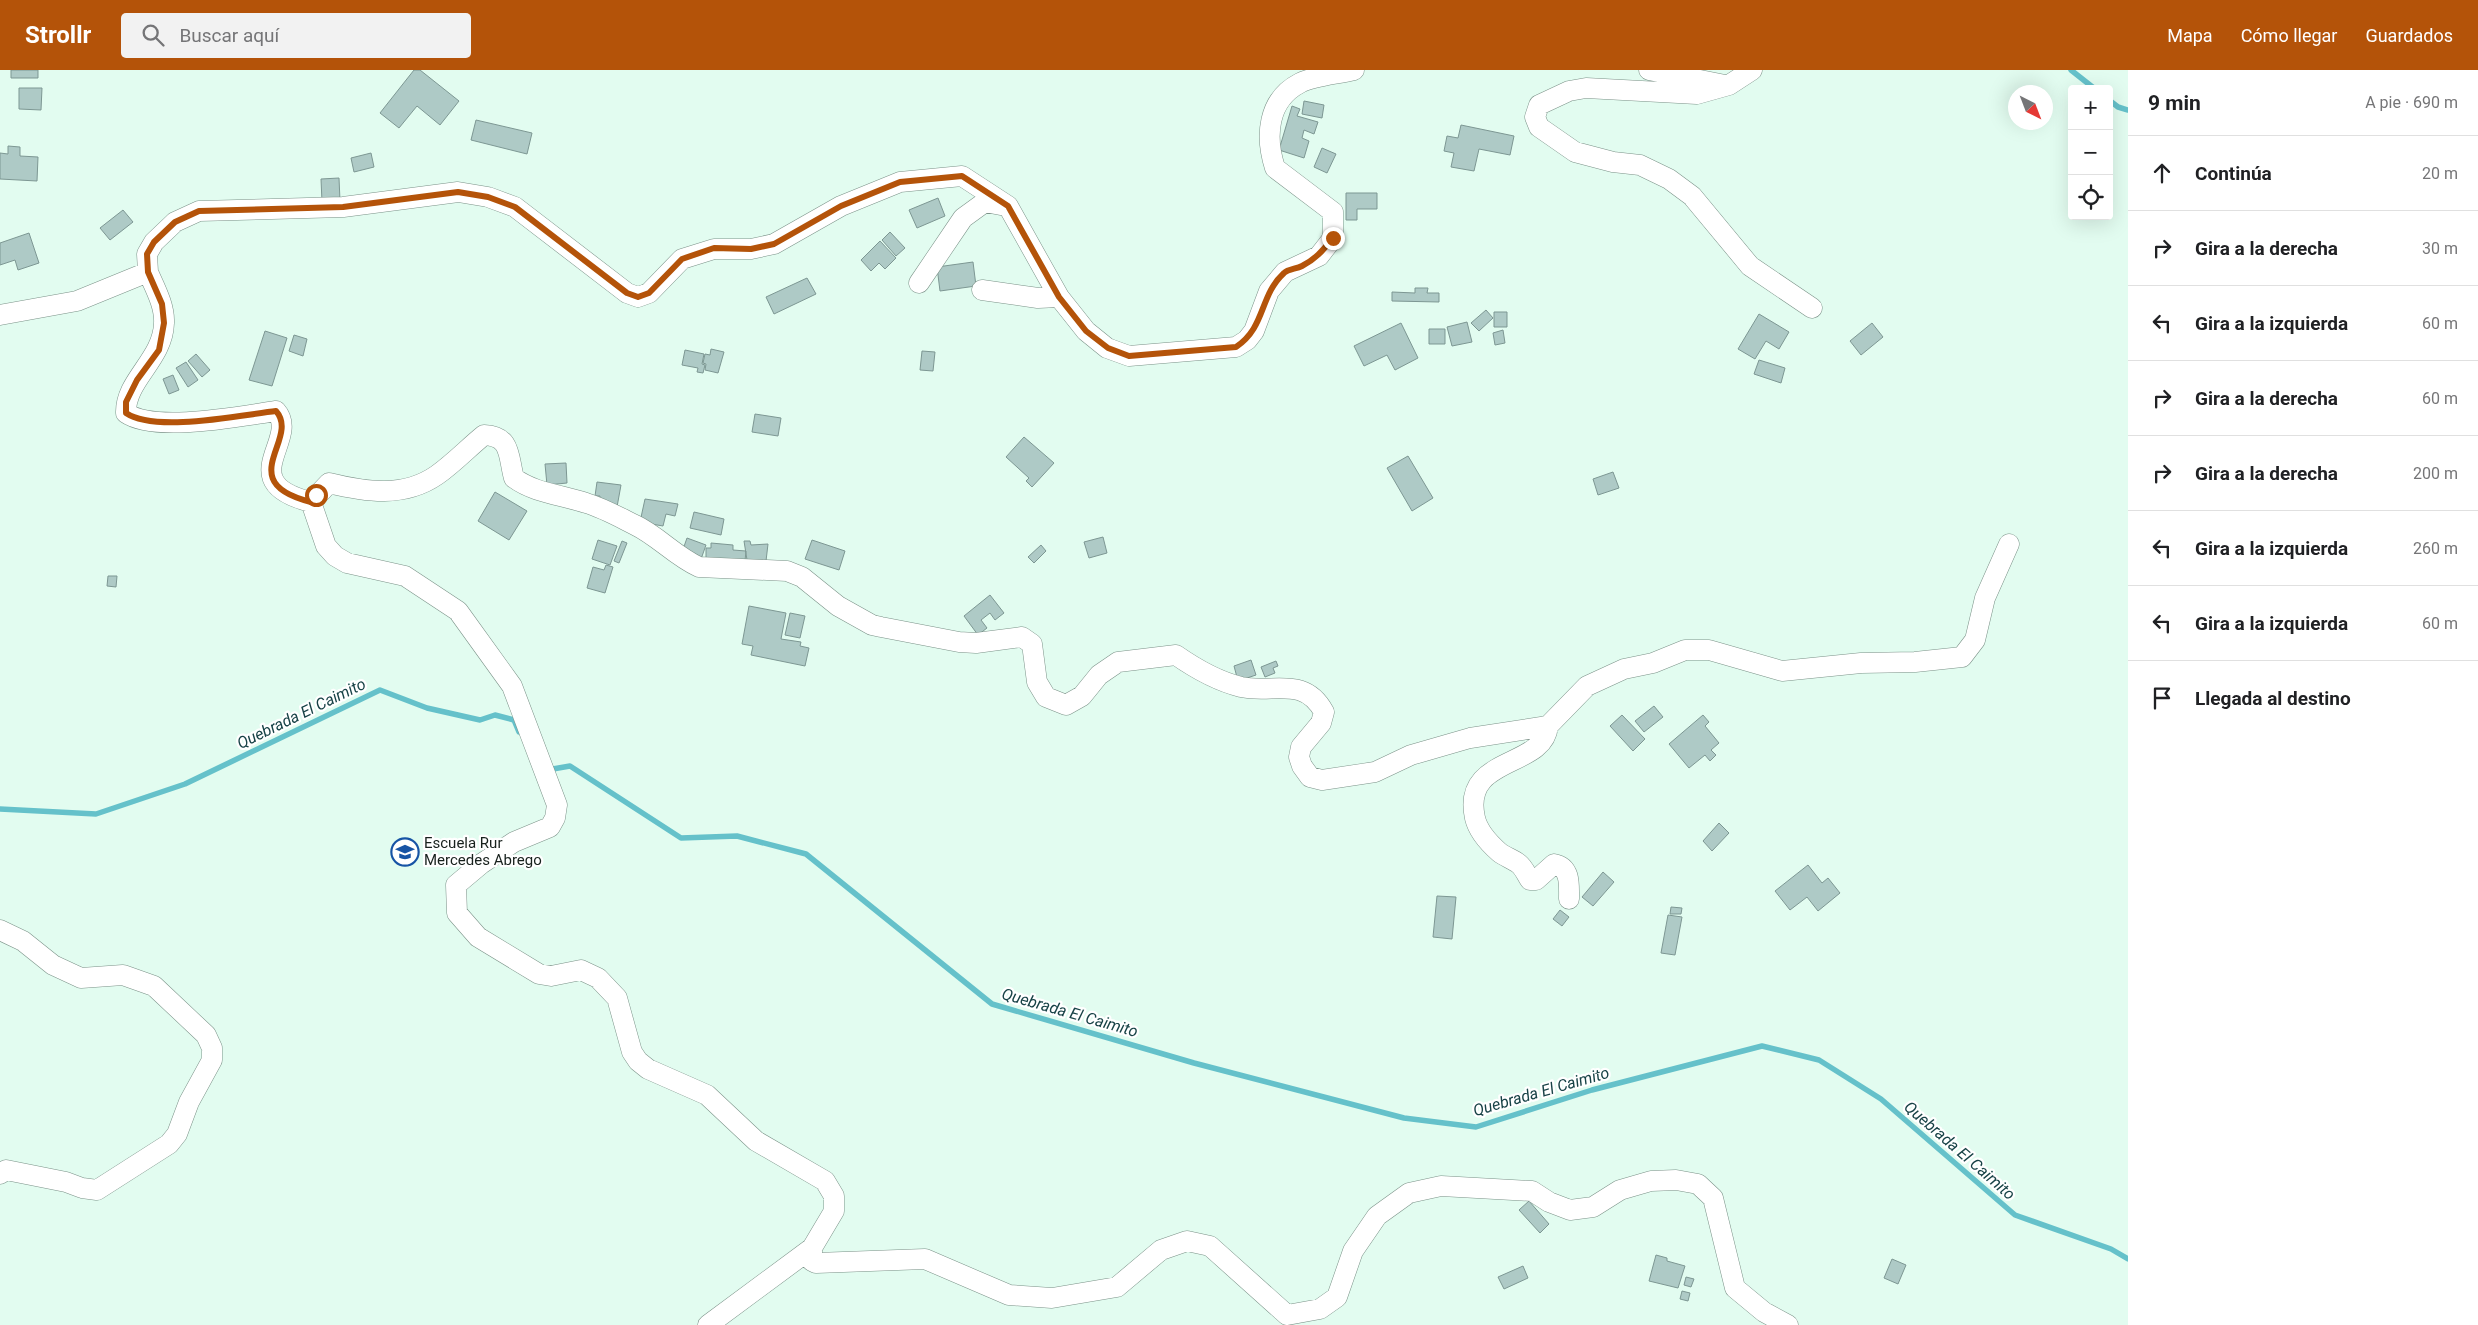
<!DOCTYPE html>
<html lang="es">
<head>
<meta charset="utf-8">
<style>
	:root { --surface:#fff; --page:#f2f2f2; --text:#202124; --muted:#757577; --line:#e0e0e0; --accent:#b45309 }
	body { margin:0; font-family:Roboto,sans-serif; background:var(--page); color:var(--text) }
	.controls { position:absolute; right:15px; top:15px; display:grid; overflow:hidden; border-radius:5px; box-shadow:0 5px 20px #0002 }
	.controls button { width:45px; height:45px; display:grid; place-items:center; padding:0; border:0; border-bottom:1px solid var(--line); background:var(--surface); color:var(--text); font:25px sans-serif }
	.compass { position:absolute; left:2008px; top:15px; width:45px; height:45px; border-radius:50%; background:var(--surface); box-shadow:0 5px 20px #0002; rotate:138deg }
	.stop { position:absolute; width:15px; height:15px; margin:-11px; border:4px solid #b45309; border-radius:50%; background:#fff }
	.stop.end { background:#b45309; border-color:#fff; box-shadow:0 1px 5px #0008 }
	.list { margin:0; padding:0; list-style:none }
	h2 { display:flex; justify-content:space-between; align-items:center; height:65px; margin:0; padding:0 20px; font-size:21px }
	h2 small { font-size:16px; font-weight:400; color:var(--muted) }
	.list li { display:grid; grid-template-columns:32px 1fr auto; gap:15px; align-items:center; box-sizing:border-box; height:75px; padding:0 20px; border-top:1px solid var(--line) }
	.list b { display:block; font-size:19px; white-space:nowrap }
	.list em { font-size:16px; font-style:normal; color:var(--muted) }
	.icon { flex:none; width:28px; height:28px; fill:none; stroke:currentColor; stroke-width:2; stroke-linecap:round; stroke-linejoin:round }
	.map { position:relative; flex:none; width:2128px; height:1255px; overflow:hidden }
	header { display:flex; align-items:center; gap:30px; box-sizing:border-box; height:70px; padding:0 25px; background:var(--accent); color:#fff }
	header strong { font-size:24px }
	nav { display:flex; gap:28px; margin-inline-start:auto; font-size:18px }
	.search { width:350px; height:45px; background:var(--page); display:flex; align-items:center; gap:12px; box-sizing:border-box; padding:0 18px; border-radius:5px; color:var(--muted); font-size:19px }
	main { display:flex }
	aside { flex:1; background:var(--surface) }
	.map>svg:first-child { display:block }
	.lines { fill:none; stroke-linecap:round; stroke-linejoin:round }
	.stream { stroke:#65c1ca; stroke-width:5.5 }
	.building { fill:#aecac6; stroke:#7d9793 }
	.street-casing { stroke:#7b9288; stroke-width:21 }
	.street { stroke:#fff; stroke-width:20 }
	.route { stroke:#b45309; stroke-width:6 }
	.labels { text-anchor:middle; stroke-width:4.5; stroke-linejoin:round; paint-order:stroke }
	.poi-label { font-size:15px; fill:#18211d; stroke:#fff; text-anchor:start }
	.water-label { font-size:16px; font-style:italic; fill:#174246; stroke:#fff }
</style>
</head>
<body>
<header>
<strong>Strollr</strong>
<div class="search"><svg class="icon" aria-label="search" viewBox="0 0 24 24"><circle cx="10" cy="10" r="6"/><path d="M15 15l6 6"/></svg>Buscar aquí</div>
<nav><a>Mapa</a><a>Cómo llegar</a><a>Guardados</a></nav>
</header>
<main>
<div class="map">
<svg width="2128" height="1255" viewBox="0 0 2128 1255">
	<rect width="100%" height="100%" fill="#e2fcf0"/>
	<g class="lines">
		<path class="stream" d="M2071 0 2095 19
			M2109 30 2118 37 2128 40
			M547 700 570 696 681 768 737 766 806 784 992 934 1194 993 1404 1048 1476 1057 1592 1020 1762 976 1819 990 1881 1029 2015 1145 2111 1179 2128 1189
			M0 739 96 744 185 714 380 620 427 638 480 650 495 645 514 650 519 662"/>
	</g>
	<path class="building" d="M11 0H38V8H11Z
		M414 0H420L459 31 440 55 417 36 399 58 380 43Z
		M19 18H42L41 40 19 39Z
		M1304 31 1324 35 1322 48 1302 44Z
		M1292 36 1300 39 1297 46 1318 52 1314 64 1304 60 1302 68 1309 71 1304 88 1279 80Z
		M476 50 532 63 527 84 471 70Z
		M1461 55 1514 66 1510 85 1479 79 1474 101 1451 97 1454 83 1444 81 1447 66 1458 68Z
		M8 76 20 77V86L38 87 37 111 0 109V83L8 84Z
		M1322 78 1336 84 1327 103 1314 97Z
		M371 83 374 97 354 102 351 88Z
		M339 108 340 131 322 132 321 109Z
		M1346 123H1377V139H1357V150H1346Z
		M938 128 945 146 917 158 909 140Z
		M123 140 133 152 110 170 100 158Z
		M890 162 905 178 896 186 882 170Z
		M29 163 39 193 18 200 15 190 0 195V173Z
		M880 171 896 188 885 199 879 193 871 201 861 190Z
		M973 192 976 216 940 221 937 197Z
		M807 208 816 224 774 244 766 227Z
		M1415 218H1428L1427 223H1439V232L1392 231V222L1415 223Z
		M1486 240 1493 248 1479 261 1471 253Z
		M1494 242H1507V257H1494Z
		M1759 244 1789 262 1779 279 1766 271 1755 289 1738 279Z
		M1467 252 1472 272 1452 276 1447 257Z
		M1401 253 1418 288 1395 300 1387 285 1364 296 1354 276Z
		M1872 253 1883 267 1861 285 1850 271Z
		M1429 259H1445V274H1429Z
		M1503 260 1505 273 1495 275 1493 263Z
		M265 261 287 268 272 316 249 310Z
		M294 265 307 269 303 286 289 281Z
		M711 279 724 282 718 303 705 300 706 294 703 293 705 284 710 285Z
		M685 280 704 284 702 294 705 295 703 303 697 302 698 298 682 295Z
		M922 281 935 282 933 301 920 300Z
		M196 284 210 300 202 307 188 291Z
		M1759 290 1785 298 1781 313 1754 304Z
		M186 292 198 310 188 317 176 298Z
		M173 305 179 320 169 324 163 309Z
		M755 344 781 348 778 366 752 362Z
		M1024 367 1054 393 1032 417 1026 411 1029 408 1006 387Z
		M1408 386 1433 428 1412 441 1387 398Z
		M566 393 567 413 547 415 545 394Z
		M1613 402 1619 418 1598 425 1593 409Z
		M597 412 621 415 617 437 599 434 600 426H595Z
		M495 422 527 441 509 470 478 451Z
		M645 429 678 434 675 446 666 444 663 456 640 452Z
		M694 442 724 449 721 465 690 458Z
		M1103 467 1107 483 1089 488 1084 472Z
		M687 468 706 475 700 492 681 485Z
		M598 470 617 476 610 495 592 489Z
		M812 470 845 481 839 500 805 489Z
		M622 471 627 473 619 493 614 491Z
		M744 471H750L751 475 768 474 766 491 747 490Z
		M711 473 733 475V480L746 481 745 491 706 492V478H711Z
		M1041 475 1046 481 1034 493 1028 487Z
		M606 495 613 497 605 523 587 518 593 497 604 500Z
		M108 506H117L116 517 107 516Z
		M990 525 1004 543 995 550 990 543 981 550 987 558 978 565 964 546Z
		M749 536 786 543 781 569 801 572 800 576 809 578 805 596 751 585 753 576 742 574Z
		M790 543 805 546 800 568 785 565Z
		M1251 590 1256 605 1238 611 1234 596Z
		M1276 591 1278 596 1273 598 1275 603 1265 607 1261 597Z
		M1654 636 1663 647 1644 662 1635 651Z
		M1622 645 1645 669 1633 681 1610 656Z
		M1703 645 1709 652 1705 656 1719 673 1711 680 1716 685 1710 691 1705 685 1689 698 1669 674Z
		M1719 753 1729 763 1712 781 1703 771Z
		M1808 795 1822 813 1828 808 1840 823 1818 841 1807 827 1790 840 1775 821Z
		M1603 802 1614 812 1593 836 1582 827Z
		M1437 826 1456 827 1452 869 1433 867Z
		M1671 837 1682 838 1681 844H1670Z
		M1560 840 1569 847 1562 856 1553 849Z
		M1668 845 1682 847 1675 885 1661 883Z
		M1529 1131 1549 1154 1540 1163 1519 1140Z
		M1656 1185 1667 1188V1191L1685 1196 1678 1218 1649 1211Z
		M1892 1189 1906 1195 1898 1214 1884 1208Z
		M1523 1196 1528 1208 1504 1219 1498 1207Z
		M1686 1207 1694 1209 1691 1217 1684 1215Z
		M1682 1221 1690 1223 1688 1231 1680 1229Z"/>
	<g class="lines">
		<g class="street-casing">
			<path id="street" d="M1649 0 1725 15
				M1752 0 1729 15 1697 24 1586 18 1569 21 1539 35 1535 47 1539 57 1575 82 1613 92 1640 95 1669 109 1692 126 1750 196 1812 238
				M148 202 147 184 154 172 175 152 199 141 343 137 458 122 488 127 515 137 627 223 638 227 649 223 682 189 714 179H751L774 174 841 136 900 112 962 106 1008 136 1059 227 1086 261 1107 278 1129 286 1236 277 1247 270 1254 261 1269 221 1285 202 1319 186 1333 168V142L1275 98C1265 67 1267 30 1300 13 1313 6 1339 4 1354 0
				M919 213 963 148 985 132 1006 136
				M982 220 1038 228 1059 227
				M0 245 77 231 148 202C155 218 165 236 164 253 163 290 125 310 126 343 155 363 240 346 276 341 301 369 231 412 311 432L326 476 335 486 347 493 405 506 458 541 512 616 557 735 555 748 550 757 514 772 481 794 456 815 457 843 478 867 539 904 551 906 581 900 598 908 617 928 632 982 638 991 648 999 707 1025 756 1071 825 1111 834 1126V1141L812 1178 708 1255
				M311 432 329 413C366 422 404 428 437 405 454 393 468 378 484 365 512 366 508 387 514 408 534 423 562 425 586 433 603 438 619 447 635 455 658 466 675 486 699 497L787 501 802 507 838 536 872 555 881 557 959 572 976 573 1022 567 1032 574 1037 612 1046 627 1066 635 1082 626 1099 605 1118 592 1176 585C1196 599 1217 611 1241 617 1273 624 1304 605 1324 642L1321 653 1301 677 1299 687 1302 696 1310 707 1322 710 1375 702 1411 685 1470 668 1548 656 1587 616 1624 599 1653 593 1685 580H1709L1782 601 1861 593 1915 592 1962 587 1975 570 1985 528 2009 474
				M1548 656C1544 699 1461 685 1475 748 1478 761 1490 774 1499 782 1505 787 1513 789 1519 794 1524 798 1526 804 1530 810H1536L1554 794C1571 797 1569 815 1569 829
				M0 860 23 871 53 895 81 908 123 905 154 916 206 965 212 978V990L189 1032 177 1064 169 1074 97 1120 82 1118 66 1112 6 1100 0 1104
				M812 1178V1191L816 1193 925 1189 1009 1225 1052 1228 1117 1217 1161 1180 1187 1171 1210 1176 1287 1245 1320 1239 1337 1227 1353 1181 1377 1146 1409 1123 1441 1116 1532 1121 1549 1132 1570 1140 1593 1137 1620 1120 1651 1111 1676 1110 1698 1114 1713 1128 1735 1218 1764 1242 1788 1255"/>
		</g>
		<use href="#street" class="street"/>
	</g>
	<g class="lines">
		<path class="route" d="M316 425 311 432C231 412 301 369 276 341 241 345 155 363 126 343V332L137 310 159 280 164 253 162 234 148 202 147 184 154 172 175 152 199 141 343 137 458 122 488 127 515 137 627 223 638 227 649 223 682 189 714 178 751 179 774 174 841 136 900 112 962 106 1008 136 1059 227 1086 261 1108 278 1129 286 1236 277C1266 257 1259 226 1284 203 1288 199 1296 199 1302 196 1316 189 1323 180 1333 168"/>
	</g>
	<defs>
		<g id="school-ring" transform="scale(1.4375)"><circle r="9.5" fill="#fff" stroke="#1754a5" stroke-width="1.5"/><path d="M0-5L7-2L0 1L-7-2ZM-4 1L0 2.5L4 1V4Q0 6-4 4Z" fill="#1754a5"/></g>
	</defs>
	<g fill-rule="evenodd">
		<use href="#school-ring" x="405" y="782"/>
	</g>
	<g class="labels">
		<g class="poi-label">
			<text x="424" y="778">Escuela Rur<tspan x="424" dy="17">Mercedes Abrego</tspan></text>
		</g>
		<g class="water-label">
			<text transform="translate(301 643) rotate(-26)" y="6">Quebrada El Caimito</text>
			<text transform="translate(1070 942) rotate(16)" y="6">Quebrada El Caimito</text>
			<text transform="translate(1541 1021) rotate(-16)" y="6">Quebrada El Caimito</text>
			<text transform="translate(1960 1080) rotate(41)" y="6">Quebrada El Caimito</text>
		</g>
	</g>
</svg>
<div class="controls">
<button>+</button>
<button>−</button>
<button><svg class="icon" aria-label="locate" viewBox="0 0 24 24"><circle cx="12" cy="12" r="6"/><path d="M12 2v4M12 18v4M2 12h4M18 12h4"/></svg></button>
</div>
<svg class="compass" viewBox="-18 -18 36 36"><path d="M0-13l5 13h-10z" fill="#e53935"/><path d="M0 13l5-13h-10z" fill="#757577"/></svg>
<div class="stop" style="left:316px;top:425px"></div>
<div class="stop end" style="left:1333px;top:168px"></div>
</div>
<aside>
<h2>9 min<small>A pie · 690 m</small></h2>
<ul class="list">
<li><svg class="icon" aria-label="ahead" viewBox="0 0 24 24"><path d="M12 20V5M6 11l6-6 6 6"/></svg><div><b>Continúa</b></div><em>20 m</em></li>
<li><svg class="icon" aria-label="right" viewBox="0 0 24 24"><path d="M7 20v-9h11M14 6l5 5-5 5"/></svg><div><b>Gira a la derecha</b></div><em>30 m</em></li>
<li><svg class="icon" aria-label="left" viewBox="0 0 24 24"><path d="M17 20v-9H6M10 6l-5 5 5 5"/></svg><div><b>Gira a la izquierda</b></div><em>60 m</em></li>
<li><svg class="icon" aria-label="right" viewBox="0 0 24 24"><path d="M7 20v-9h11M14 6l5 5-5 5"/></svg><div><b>Gira a la derecha</b></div><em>60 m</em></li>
<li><svg class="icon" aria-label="right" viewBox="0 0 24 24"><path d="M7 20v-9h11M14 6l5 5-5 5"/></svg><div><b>Gira a la derecha</b></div><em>200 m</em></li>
<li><svg class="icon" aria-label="left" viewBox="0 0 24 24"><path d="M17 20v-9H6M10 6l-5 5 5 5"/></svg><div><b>Gira a la izquierda</b></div><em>260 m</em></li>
<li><svg class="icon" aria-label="left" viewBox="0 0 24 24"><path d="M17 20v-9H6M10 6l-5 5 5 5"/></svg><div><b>Gira a la izquierda</b></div><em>60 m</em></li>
<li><svg class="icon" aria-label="arrive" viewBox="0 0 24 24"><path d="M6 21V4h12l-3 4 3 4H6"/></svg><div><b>Llegada al destino</b></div></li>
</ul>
</aside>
</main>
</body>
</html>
